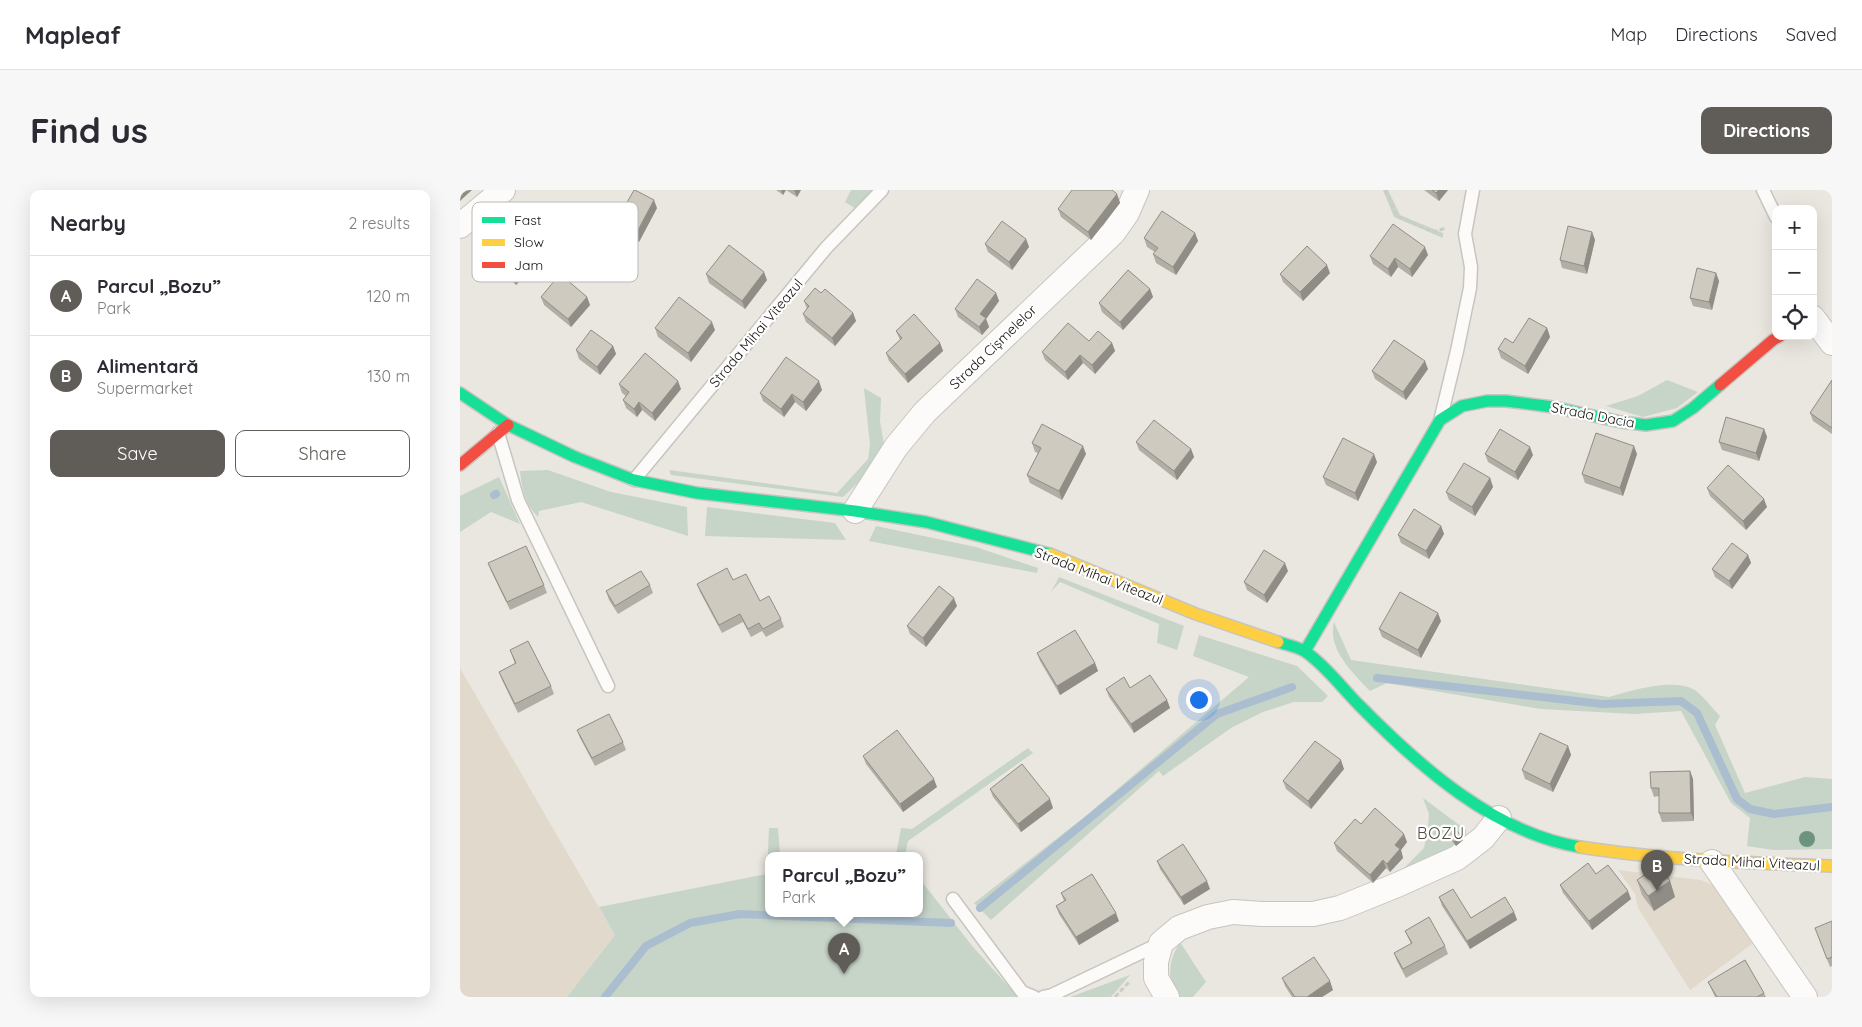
<!DOCTYPE html>
<html lang="en">
<head>
<meta charset="utf-8">
<style>
	:root { --surface:#fff; --page:#f7f7f7; --text:#2b2b33; --muted:#7c7c81; --line:#e1e1e2; --accent:#605d58 }
	body { margin:0; font-family:Quicksand,sans-serif; background:var(--page); color:var(--text) }
	.controls { position:absolute; right:15px; top:15px; display:grid; overflow:hidden; border-radius:10px; box-shadow:0 5px 20px #0002 }
	.controls button { width:45px; height:45px; display:grid; place-items:center; padding:0; border:0; border-bottom:1px solid var(--line); background:var(--surface); color:var(--text); font:25px sans-serif }
	.you { position:absolute; left:738px; top:509px; width:18px; height:18px; margin:-12px; border:4px solid #fff; border-radius:50%; background:#1a73e8; box-shadow:0 0 0 8px #1a73e833 }
	.badge { display:grid; place-items:center; width:32px; height:32px; border-radius:50%; background:var(--accent); color:#fff; font-size:16px; font-weight:700 }
	.pin { position:absolute; translate:-50% -41px; filter:drop-shadow(0 1px 2px #0008) }
	.pin::after { content:''; position:absolute; top:26px; width:18px; height:15px; background:inherit; clip-path:polygon(0 0,100% 0,50% 100%) }
	.popup { position:absolute; left:305px; top:662px; width:158px; height:65px; box-sizing:border-box; display:grid; place-content:center; border-radius:10px; background:var(--surface); filter:drop-shadow(0 1px 4px #0005); font-size:16px; white-space:nowrap; color:var(--muted) }
	.popup b { font-size:19px; color:var(--text) }
	.popup::after { content:''; position:absolute; left:50%; top:100%; margin-left:-10px; border:10px solid transparent; border-top-color:var(--surface) }
	.list { margin:0; padding:0; list-style:none }
	h2 { display:flex; justify-content:space-between; align-items:center; height:65px; margin:0; padding:0 20px; font-size:21px }
	h2 small { font-size:16px; font-weight:400; color:var(--muted) }
	.list li { display:grid; grid-template-columns:32px 1fr auto; gap:15px; align-items:center; box-sizing:border-box; height:80px; padding:0 20px; border-top:1px solid var(--line) }
	.list b { display:block; font-size:19px; white-space:nowrap }
	.list p { margin:0; font-size:16px; white-space:nowrap; color:var(--muted) }
	.list em { font-size:16px; font-style:normal; color:var(--muted) }
	.actions { display:flex; gap:10px; padding:15px 20px }
	.actions a { flex:1; padding:11px 0; border:1px solid var(--accent); border-radius:10px; text-align:center; font-size:18px; color:var(--accent) }
	.actions .main { background:var(--accent); color:#fff }
	.icon { flex:none; width:28px; height:28px; fill:none; stroke:currentColor; stroke-width:2; stroke-linecap:round; stroke-linejoin:round }
	.map { position:relative; flex:none; width:1372px; height:807px; overflow:hidden; border-radius:10px }
	header { display:flex; align-items:center; gap:30px; box-sizing:border-box; height:70px; padding:0 25px; background:var(--surface); border-bottom:1px solid var(--line) }
	header strong { font-size:24px }
	nav { display:flex; gap:28px; margin-inline-start:auto; font-size:18px }
	.intro { display:flex; align-items:center; justify-content:space-between; box-sizing:border-box; height:120px; padding:0 30px }
	h1 { margin:0; font-size:35px }
	.button { padding:12px 22px; border-radius:10px; background:var(--accent); color:#fff; font-size:18px; font-weight:700 }
	main { display:flex; gap:30px; padding:0 30px }
	aside { flex:1; background:var(--surface); border-radius:10px; box-shadow:0 5px 20px #0002 }
	.map>svg:first-child { display:block }
	.built { fill:#e1dacc }
	.green { fill:#c7d4c8 }
	.lines { fill:none; stroke-linecap:round; stroke-linejoin:round }
	.stream { stroke:#aabecf; stroke-width:8 }
	.lane-casing { stroke:#c7c5bf; stroke-width:15 }
	.street-casing { stroke:#c7c5bf; stroke-width:26 }
	.fast-casing { stroke:#c7c5bf; stroke-width:14 }
	.slow-casing { stroke:#c7c5bf; stroke-width:14 }
	.jam-casing { stroke:#c7c5bf; stroke-width:14 }
	.path { stroke:#ccccca; stroke-width:3; stroke-dasharray:5 2.5; stroke-linecap:butt }
	.lane { stroke:#fcfbfa; stroke-width:12 }
	.street { stroke:#fcfbfa; stroke-width:24 }
	.fast { stroke:#16e098; stroke-width:11 }
	.slow { stroke:#ffcf43; stroke-width:11 }
	.jam { stroke:#f24e42; stroke-width:11 }
	.tree { fill:#6d927f }
	.wall { fill:#b1aea5 }
	.shaded-wall { fill:#908d86 }
	.building { fill:#cecac0; stroke:#908d86 }
	.labels { text-anchor:middle; stroke-width:4.5; stroke-linejoin:round; paint-order:stroke }
	.street-label { font-size:14px; fill:#15120e; stroke:#fff }
	.quarter-label { font-size:16px; letter-spacing:1px; fill:#504b40; stroke:#fff }
	.key { fill:#fff; stroke:#b9b8b7; stroke-width:1 }
	.key-label { font-size:14px; fill:#15120e }
</style>
</head>
<body>
<header>
<strong>Mapleaf</strong>
<nav><a>Map</a><a>Directions</a><a>Saved</a></nav>
</header>
<div class="intro"><h1>Find us</h1><a class="button">Directions</a></div>
<main>
<aside>
<h2>Nearby<small>2 results</small></h2>
<ul class="list">
<li><span class="badge">A</span><div><b>Parcul „Bozu”</b><p>Park</p></div><em>120 m</em></li>
<li><span class="badge">B</span><div><b>Alimentară</b><p>Supermarket</p></div><em>130 m</em></li>
</ul>
<div class="actions"><a class="main">Save</a><a>Share</a></div>
</aside>
<div class="map">
<svg width="1372" height="807" viewBox="0 0 1372 807">
	<rect width="100%" height="100%" fill="#eae7e0"/>
	<path class="built" d="M0 478 155 745 107 807H0Z
		M1158 680 1241 690 1253 695 1285 733 1292 754 1230 800 1178 718 1175 704Z"/>
	<path class="green" d="M391 0H413L398 20 385 12Z
		M923 0H928L940 25 983 43V48L934 27Z
		M1207 190 1238 202 1217 218 1183 227 1146 216 1178 206Z
		M404 198 421 208 420 231 424 255 405 286 383 307 211 285 209 280 377 303 408 269 410 255Z
		M88 280 151 302 227 317 228 346 121 312 79 321 78 327C65 314 62 299 60 281Z
		M39 287 60 334 31 322 0 342V306Z
		M247 317 375 333 386 350 245 346Z
		M416 336 516 357 578 378 577 383 409 351Z
		M599 387 724 436 717 460 697 453 699 434 600 392 591 402Z
		M874 432 891 470 1149 507C1170 501 1211 488 1233 499 1241 503 1253 519 1260 526L1255 535 1285 603 1345 587 1372 589V659L1313 660 1287 656 1290 628 1271 613 1221 521 1174 524 1081 519 927 493 910 501C893 483 867 459 874 432Z
		M739 445 837 476 868 506 862 512H834L803 522 771 538 703 586 699 581 531 730 514 713 627 625 789 487 733 466Z
		M568 558 573 563 448 651 445 665H436L441 638 452 639Z
		M963 608 1006 640V650L934 688 964 658 968 637 969 624Z
		M309 638H318L320 665H309V723H459V688L513 757 558 807H107L155 745 139 717 307 684Z
		M720 752 746 792 733 807H717C706 789 709 769 720 752Z
		M670 785 651 807H610Z"/>
	<g class="lines">
		<path class="stream" d="M34 305 36 304
			M917 488 1142 514 1221 511 1237 523 1277 609 1290 619 1314 624 1372 617
			M520 718 757 524 832 497
			M145 807 186 756 230 733 280 724 491 733"/>
		<g class="lane-casing">
			<path id="lane" d="M1303 0 1316 27
				M981 227 997 161 1010 98 1011 77 1005 44 1013 0
				M38 243 58 310 148 496
				M174 290 366 58 422 0
				M493 709 562 802 574 807
				M583 807 592 805 701 753"/>
		</g>
		<g class="street-casing">
			<path id="street" d="M0 36 43 0
				M1353 128 1372 153
				M395 321 436 257 465 222 653 43 667 23 677 0
				M1252 672 1345 807
				M707 807 696 788V772L701 753 719 738 748 727 773 722 802 724H853L880 718 937 695 997 668 1023 648 1039 628"/>
		</g>
		<g class="fast-casing">
			<path id="fast" d="M0 203 48 235 115 267 174 290 237 303 395 321 466 332 590 364
				M818 452C827 455 839 457 846 462 867 477 882 498 900 516 959 576 1034 643 1120 657
				M845 461 980 230 1002 216 1027 211H1046L1093 217 1161 232 1186 235 1213 231 1233 218 1260 195"/>
		</g>
		<g class="slow-casing">
			<path id="slow" d="M590 364 736 424 818 452
				M1120 657C1203 670 1287 673 1372 676"/>
		</g>
		<g class="jam-casing">
			<path id="jam" d="M1260 195 1313 150 1320 146
				M0 275 48 235"/>
		</g>
		<path class="path" d="M925 0 937 26 973 42 986 38
			M655 807 670 791"/>
		<use href="#lane" class="lane"/>
		<use href="#street" class="street"/>
		<use href="#fast" class="fast"/>
		<use href="#slow" class="slow"/>
		<use href="#jam" class="jam"/>
	</g>
	<circle class="tree" cx="1347" cy="649" r="8"/>
	<path class="wall" d="M316 0H326L323 5Z
		M326 0H341L337 7Z
		M964 0H988L979 11Z
		M657 4 660 13 631 50 601 27 598 19Z
		M197 18 179 52 159 41 156 32Z
		M46 31 84 54 87 62 56 95 18 60 15 52Z
		M1132 42 1135 50 1127 84 1102 78 1100 70Z
		M735 43 738 51 716 85 696 73 693 64 695 62 687 57 684 48Z
		M566 49 569 57 552 80 528 62 525 54Z
		M968 65 952 87 938 77 931 87 913 74 910 66Z
		M870 83 843 111 823 92 820 84Z
		M1256 83 1259 91 1252 120 1233 116 1230 108Z
		M246 84 307 90 285 119 249 93Z
		M690 99 693 107 663 140 642 122 639 113Z
		M536 103 539 111 526 129 529 137 522 145 498 127 495 119Z
		M81 107H127L130 115 111 137 84 115Z
		M344 111 393 123 396 131 375 156 346 132 343 124 347 119Z
		M195 138 255 140 231 172 198 147Z
		M1087 138 1090 147 1068 184 1041 168 1038 159Z
		M436 141 480 153 483 161 448 193 429 171 426 163 440 150Z
		M629 151 652 153 655 161 635 184 623 173 608 190 585 170 582 162Z
		M153 156 156 164 140 185 119 169 116 160Z
		M968 179 946 210 915 189 912 181Z
		M1372 190V244L1353 231 1350 223Z
		M159 194 221 199 195 231 182 220 177 227 166 218 163 210 166 206 162 203Z
		M362 200 346 221 335 212 324 227 303 211 300 203Z
		M1304 239 1307 247 1299 271 1262 260 1259 252Z
		M676 252 731 259 734 267 717 290 679 260Z
		M572 253 626 264 602 310 570 293 567 285 578 263 575 262Z
		M1025 264 1073 265 1058 290 1028 272Z
		M1177 264 1163 306 1125 293 1122 284Z
		M917 272 898 311 866 295 863 287Z
		M1030 288 1033 297 1015 326 989 310 986 302Z
		M1247 298 1307 317 1286 340 1250 306Z
		M981 336 984 344 969 369 941 353 938 345Z
		M1288 365 1291 373 1272 399 1255 387 1252 379Z
		M28 373 84 395 87 403 50 420 31 381Z
		M828 381 807 413 787 400 784 392Z
		M273 390 300 411 321 429 324 437 306 447 302 441 291 447 283 432 262 443 240 402 237 394Z
		M190 395 193 403 158 424 149 410 146 401Z
		M497 416 466 457 450 444 447 436Z
		M981 431 961 468 922 447 919 439Z
		M50 460 91 496 94 504 58 523 42 490 39 482 55 474Z
		M577 463 635 473 638 481 600 505 580 471Z
		M670 498 707 510 710 518 674 543 649 507 646 499Z
		M117 540 163 552 166 560 135 576 120 548Z
		M1108 556 1111 565 1093 602 1065 589 1062 580Z
		M403 566 477 597 443 622 406 574Z
		M884 579 851 619 826 599 823 591Z
		M1230 581 1233 589 1234 631 1202 632 1199 623V606L1194 607 1191 598Z
		M530 599 593 618 561 642 533 607Z
		M901 634 947 652 941 660 943 668 930 682 926 678 913 693 877 661 874 653Z
		M986 642 1003 650 996 656 988 646Z
		M697 671 750 699 724 715 700 679Z
		M1136 684 1171 709 1132 740 1103 703 1100 695Z
		M1177 690 1210 691 1215 707 1194 721 1182 705Z
		M601 703 659 731 619 755 599 724 596 716 604 711Z
		M979 707 1011 728 1054 722 1057 730 1010 759 982 716Z
		M1372 731V776L1370 777 1358 746Z
		M945 741 985 756 988 764 946 788 937 771 934 763 951 754Z
		M822 788 873 800 862 807H832L825 796Z
		M1248 792 1304 803 1306 807H1255Z"/>
	<path class="shaded-wall" d="M0 0H12L0 11Z
		M321 0H326L323 5Z
		M334 0H341L337 7Z
		M979 0H988L979 11 976 3Z
		M657 4 660 13 631 50 628 42Z
		M194 10 197 18 179 52 176 44Z
		M1132 42 1135 50 1127 84 1124 76Z
		M735 43 738 51 716 85 713 77Z
		M566 49 569 57 552 80 549 72Z
		M84 54 87 62 56 95 53 87Z
		M965 57 968 65 952 87 950 79Z
		M935 68 938 77 931 87 928 79Z
		M867 75 870 83 843 111 840 102Z
		M304 82 307 90 285 119 282 111Z
		M1256 83 1259 91 1252 120 1249 112Z
		M690 99 693 107 663 140 660 132Z
		M536 103 539 111 526 129 529 137 522 145 519 137 520 124Z
		M127 107 130 115 111 137 108 129Z
		M393 123 396 131 375 156 372 148Z
		M252 132 255 140 231 172 228 163Z
		M1087 138 1090 147 1068 184 1065 176Z
		M480 153 483 161 448 193 445 184Z
		M652 153 655 161 635 184 632 175Z
		M153 156 156 164 140 185 137 177Z
		M620 165 623 173 608 190 605 182Z
		M965 171 968 179 946 210 943 202Z
		M218 191 221 199 195 231 192 223Z
		M359 191 362 200 346 221 343 212Z
		M332 204 335 212 324 227 321 219Z
		M179 212 182 220 177 227 174 219Z
		M1304 239 1307 247 1299 271 1296 263Z
		M623 256 626 264 602 310 599 301Z
		M1174 256 1177 264 1163 306 1160 298Z
		M1070 257 1073 265 1058 290 1055 282Z
		M731 259 734 267 717 290 714 281Z
		M914 264 917 272 898 311 895 303Z
		M1030 288 1033 297 1015 326 1012 317Z
		M1304 309 1307 317 1286 340 1283 331Z
		M981 336 984 344 969 369 966 361Z
		M1288 365 1291 373 1272 399 1269 391Z
		M825 373 828 381 807 413 804 405Z
		M494 408 497 416 466 457 463 448Z
		M978 423 981 431 961 468 958 460Z
		M635 473 638 481 600 505 597 496Z
		M707 510 710 518 674 543 671 534Z
		M1108 556 1111 565 1093 602 1090 594Z
		M881 570 884 579 851 619 848 611Z
		M1230 581 1233 589 1234 631 1231 623Z
		M474 589 477 597 443 622 440 614Z
		M590 609 593 618 561 642 558 634Z
		M944 644 947 652 941 660 943 668 930 682 927 674 935 655Z
		M1001 646 1003 650 996 656 994 652Z
		M923 670 926 678 913 693 910 685Z
		M747 691 750 699 724 715 721 707Z
		M1210 691 1215 707 1194 721 1188 706Z
		M1168 701 1171 709 1132 740 1129 731Z
		M1054 722 1057 730 1010 759 1007 751Z
		M656 723 659 731 619 755 616 747Z
		M870 791 873 800 862 807H847Z"/>
	<path class="building" d="M174 0H175L194 10 176 44 156 32Z
		M612 0H652L657 4 628 42 598 19Z
		M972 0H979L976 3Z
		M702 21 735 43 713 77 693 64 698 58 684 48Z
		M39 24 46 31 52 25 84 54 53 87 15 52Z
		M542 31 566 49 549 72 525 54Z
		M933 34 965 57 950 79 935 68 928 79 910 66Z
		M1108 36 1132 42 1124 76 1100 70Z
		M269 55 304 82 282 111 246 84Z
		M847 56 867 75 840 102 820 84Z
		M1237 78 1256 83 1249 112 1230 108Z
		M668 80 690 99 660 132 639 113Z
		M100 84 127 107 108 129 81 107Z
		M517 89 536 103 520 124 526 128 519 137 495 119Z
		M355 98 361 103 365 99 393 123 372 148 343 124 349 116 344 111Z
		M219 107 252 132 228 163 195 138Z
		M454 124 480 153 445 184 426 163 442 148 436 141Z
		M1069 128 1087 138 1065 176 1038 159 1045 148 1053 153Z
		M608 133 629 151 638 141 652 153 632 175 620 165 605 182 582 162Z
		M131 140 153 156 137 177 116 160Z
		M934 150 965 171 943 202 912 181Z
		M185 163 218 191 192 223 179 212 174 219 163 210 169 202 159 194Z
		M326 167 359 191 343 212 332 204 321 219 300 203Z
		M1372 190V238L1350 223Z
		M1266 227 1304 239 1296 263 1259 252Z
		M694 230 731 259 714 281 676 252Z
		M582 234 623 256 599 301 567 285 581 258 572 253Z
		M1040 239 1070 257 1055 282 1025 264Z
		M1136 243 1174 256 1160 298 1122 284Z
		M883 248 914 264 895 303 863 287Z
		M1004 273 1030 288 1012 317 986 302Z
		M1268 275 1304 309 1283 331 1247 298Z
		M954 319 981 336 966 361 938 345Z
		M1272 353 1288 365 1269 391 1252 379Z
		M66 356 84 395 47 412 28 373Z
		M804 360 825 373 804 405 784 392Z
		M267 378 273 390 286 384 300 411 309 406 321 429 303 439 299 433 288 439 280 424 259 435 237 394Z
		M181 381 190 395 155 416 146 401Z
		M479 396 494 408 463 448 447 436Z
		M940 402 978 423 958 460 919 439Z
		M615 440 635 473 597 496 577 463Z
		M68 451 91 496 55 514 39 482 56 473 50 460Z
		M690 485 707 510 671 534 646 499 664 487 670 498Z
		M149 524 163 552 132 568 117 540Z
		M437 540 474 589 440 614 403 566Z
		M1080 543 1108 556 1090 594 1062 580Z
		M855 551 881 570 848 611 823 591Z
		M562 574 590 609 558 634 530 599Z
		M1230 581 1231 623H1199V598H1191L1190 582Z
		M915 618 944 644 935 655 940 659 927 674 923 670 910 685 874 653 895 629 901 634Z
		M993 636 1001 646 994 652 986 642Z
		M723 654 747 691 721 707 697 671Z
		M1128 673 1136 684 1148 675 1168 701 1129 731 1100 695Z
		M1199 675 1210 691 1188 706 1177 690Z
		M632 684 656 723 616 747 596 716 606 710 601 703Z
		M993 699 1011 728 1045 707 1054 722 1007 751 979 707Z
		M969 727 985 756 943 779 934 763 952 753 945 741Z
		M1372 731V767L1367 769 1355 738Z
		M854 767 870 791 847 807H835L822 788Z
		M1285 770 1304 803 1297 807H1257L1248 792Z"/>
	<g class="labels">
		<g class="street-label">
			<text transform="translate(296 143) rotate(-50)" y="5">Strada Mihai Viteazul</text>
			<text transform="translate(533 157) rotate(-44)" y="5">Strada Cișmelelor</text>
			<text transform="translate(1133 225) rotate(11)" y="5">Strada Dacia</text>
			<text transform="translate(639 386) rotate(21)" y="5">Strada Mihai Viteazul</text>
			<text transform="translate(1292 672) rotate(3)" y="5">Strada Mihai Viteazul</text>
		</g>
		<g class="quarter-label">
			<text x="981" y="649">BOZU</text>
		</g>
	</g>
	<rect x="12" y="12" width="166" height="80" rx="8" class="key"/>
	<rect x="22" y="27" width="23" height="6" fill="#16e098"/>
	<rect x="22" y="49" width="23" height="7" fill="#ffcf43"/>
	<rect x="22" y="72" width="23" height="6" fill="#f24e42"/>
	<g class="key-label">
		<text x="54" y="35">Fast</text>
		<text x="54" y="57">Slow</text>
		<text x="54" y="80">Jam</text>
	</g>
</svg>
<div class="controls">
<button>+</button>
<button>−</button>
<button><svg class="icon" aria-label="locate" viewBox="0 0 24 24"><circle cx="12" cy="12" r="6"/><path d="M12 2v4M12 18v4M2 12h4M18 12h4"/></svg></button>
</div>
<div class="you"></div>
<div class="pin badge" style="left:384px;top:784px">A</div>
<div class="popup"><b>Parcul „Bozu”</b>Park</div>
<div class="pin badge" style="left:1197px;top:701px">B</div>
</div>
</main>
</body>
</html>
